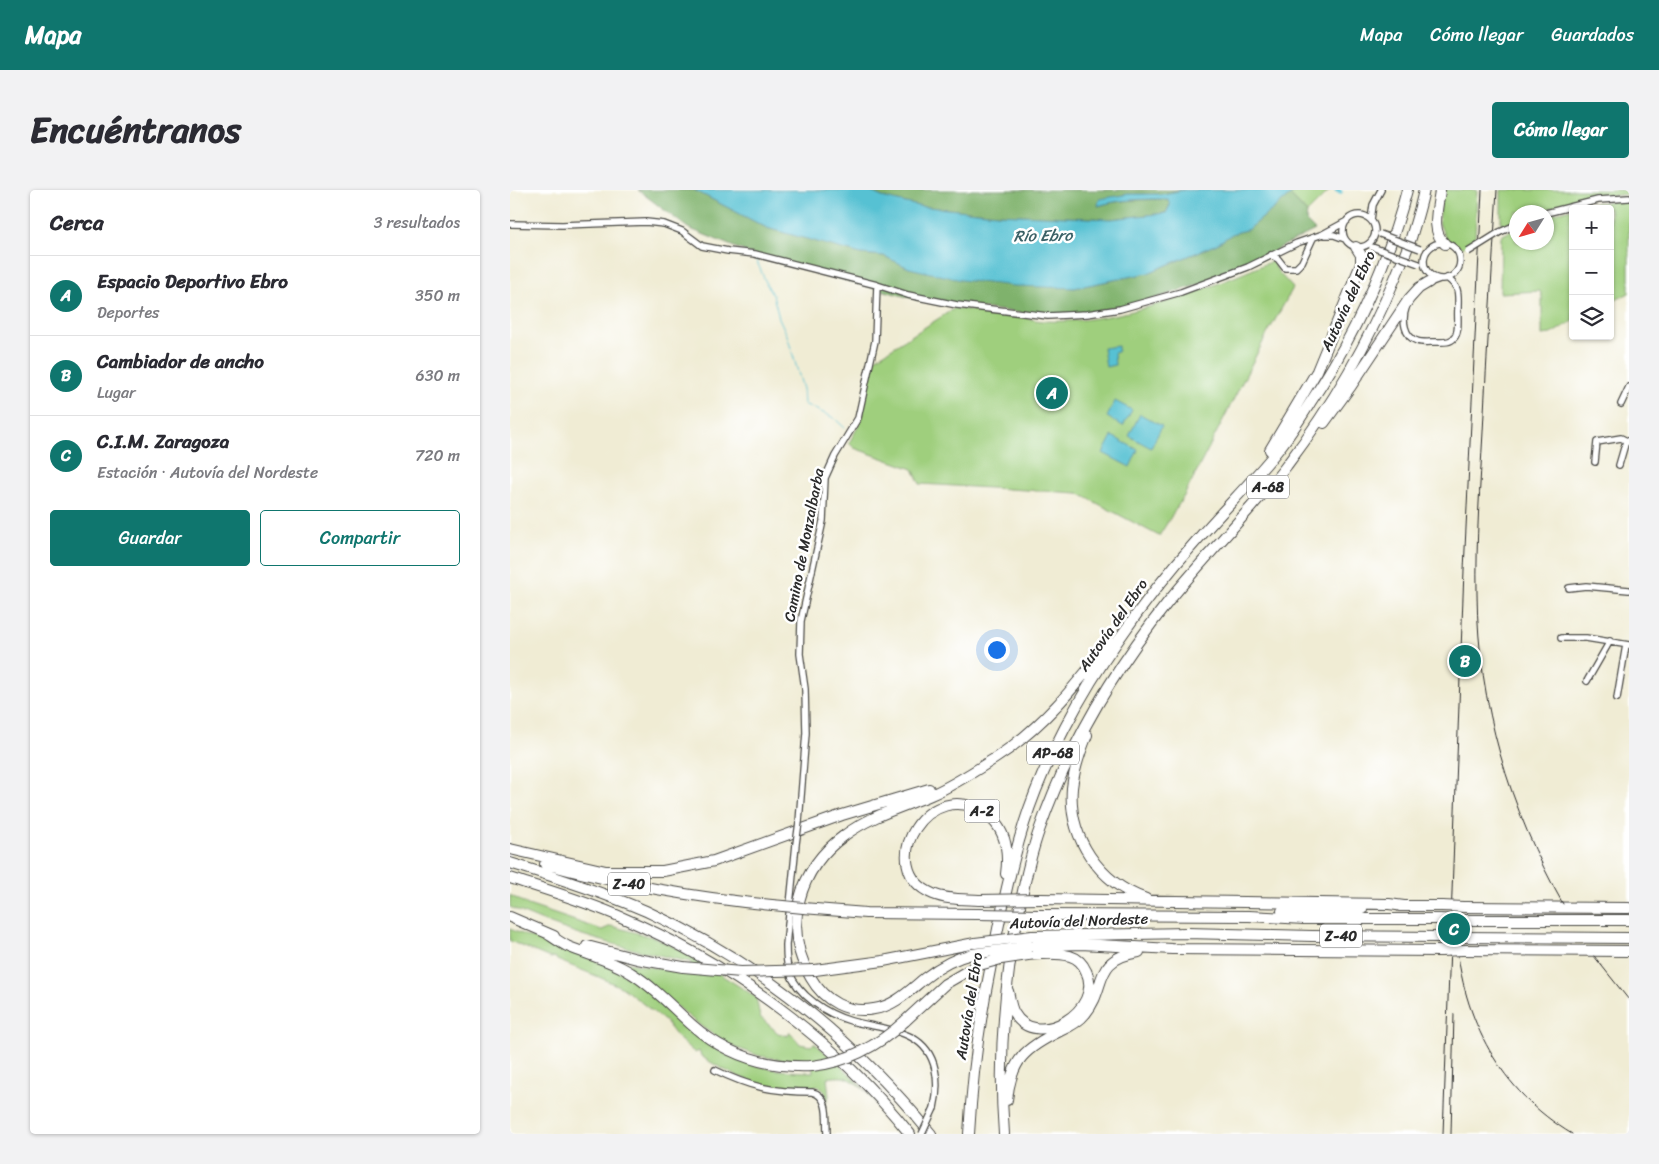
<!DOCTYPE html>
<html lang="es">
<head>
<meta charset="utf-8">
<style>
	:root { --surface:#fff; --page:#f2f2f3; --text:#2b2b33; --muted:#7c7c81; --line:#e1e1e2; --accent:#0f766e }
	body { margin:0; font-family:Sriracha,sans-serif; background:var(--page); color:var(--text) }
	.controls { position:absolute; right:15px; top:15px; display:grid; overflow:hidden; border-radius:5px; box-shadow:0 1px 4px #0004 }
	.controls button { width:45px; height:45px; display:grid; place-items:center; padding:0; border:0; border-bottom:1px solid var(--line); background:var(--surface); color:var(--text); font:25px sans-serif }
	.compass { position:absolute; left:999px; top:15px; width:45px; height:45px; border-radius:50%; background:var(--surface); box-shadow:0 1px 4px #0004; rotate:233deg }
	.you { position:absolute; left:486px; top:459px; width:18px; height:18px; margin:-12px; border:4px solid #fff; border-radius:50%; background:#1a73e8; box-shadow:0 0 0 8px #1a73e833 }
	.badge { display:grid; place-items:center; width:32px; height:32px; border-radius:50%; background:var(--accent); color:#fff; font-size:16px; font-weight:700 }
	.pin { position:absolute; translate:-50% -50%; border:2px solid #fff; box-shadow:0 1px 5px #0006 }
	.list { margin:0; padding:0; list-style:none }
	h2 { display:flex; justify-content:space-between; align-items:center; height:65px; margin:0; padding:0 20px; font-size:21px }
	h2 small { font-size:16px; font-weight:400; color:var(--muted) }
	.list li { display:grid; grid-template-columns:32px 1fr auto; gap:15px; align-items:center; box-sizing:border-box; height:80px; padding:0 20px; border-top:1px solid var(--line) }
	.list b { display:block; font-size:19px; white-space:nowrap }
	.list p { margin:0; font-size:16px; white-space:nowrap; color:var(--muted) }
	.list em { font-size:16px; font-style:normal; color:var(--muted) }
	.actions { display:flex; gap:10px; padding:15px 20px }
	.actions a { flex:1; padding:11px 0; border:1px solid var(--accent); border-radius:5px; text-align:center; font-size:18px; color:var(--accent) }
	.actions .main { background:var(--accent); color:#fff }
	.icon { flex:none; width:28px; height:28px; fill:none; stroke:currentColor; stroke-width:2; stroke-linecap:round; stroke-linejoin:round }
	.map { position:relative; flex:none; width:1119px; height:944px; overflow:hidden; border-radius:5px }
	header { display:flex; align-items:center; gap:30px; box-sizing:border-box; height:70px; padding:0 25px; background:var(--accent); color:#fff }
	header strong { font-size:24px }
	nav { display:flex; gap:28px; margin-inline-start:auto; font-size:18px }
	.intro { display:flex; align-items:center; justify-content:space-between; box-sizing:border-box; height:120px; padding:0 30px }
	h1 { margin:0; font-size:35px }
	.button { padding:12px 22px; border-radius:5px; background:var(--accent); color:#fff; font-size:18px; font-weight:700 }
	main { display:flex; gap:30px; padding:0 30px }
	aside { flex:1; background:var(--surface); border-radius:5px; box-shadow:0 1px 4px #0004 }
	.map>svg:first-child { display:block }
	.green { fill:#9fcf7d; stroke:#657d54 }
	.forest { fill:#7fb26c; stroke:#556e4c }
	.water { fill:#57c1d3; stroke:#41767f }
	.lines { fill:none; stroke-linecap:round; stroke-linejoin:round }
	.stream { stroke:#57c1d3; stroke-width:1 }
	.canal { stroke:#57c1d3; stroke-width:5 }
	.minor-casing { stroke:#494844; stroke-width:8 }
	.motorway-casing { stroke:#494844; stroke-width:12 }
	.minor { stroke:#fff; stroke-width:5.5 }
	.motorway { stroke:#fff; stroke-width:10 }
	.rail { stroke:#2b2b2b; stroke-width:1 }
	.minor-bridge-casing { stroke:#494844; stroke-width:8; stroke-linecap:butt }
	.motorway-bridge-casing { stroke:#494844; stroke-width:12; stroke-linecap:butt }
	.minor-bridge { stroke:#fff; stroke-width:5.5 }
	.motorway-bridge { stroke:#fff; stroke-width:10 }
	.labels { text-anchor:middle; stroke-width:5; stroke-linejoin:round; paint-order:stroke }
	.shield { fill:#fff; stroke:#6b6b6b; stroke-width:1 }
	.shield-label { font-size:14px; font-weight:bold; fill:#2b2b2b }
	.street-label { font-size:15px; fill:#2b2b2b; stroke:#fff }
	.water-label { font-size:16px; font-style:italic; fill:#3a6066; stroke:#fff }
</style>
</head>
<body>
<header>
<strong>Mapa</strong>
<nav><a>Mapa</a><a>Cómo llegar</a><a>Guardados</a></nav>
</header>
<div class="intro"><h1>Encuéntranos</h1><a class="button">Cómo llegar</a></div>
<main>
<aside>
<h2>Cerca<small>3 resultados</small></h2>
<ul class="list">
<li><span class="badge">A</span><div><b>Espacio Deportivo Ebro</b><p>Deportes</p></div><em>350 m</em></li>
<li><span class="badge">B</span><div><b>Cambiador de ancho</b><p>Lugar</p></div><em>630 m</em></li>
<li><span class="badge">C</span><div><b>C.I.M. Zaragoza</b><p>Estación · Autovía del Nordeste</p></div><em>720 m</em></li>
</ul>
<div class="actions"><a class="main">Guardar</a><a>Compartir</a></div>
</aside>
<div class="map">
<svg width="1119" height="944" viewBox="0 0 1119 944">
	<rect width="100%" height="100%" fill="#fff"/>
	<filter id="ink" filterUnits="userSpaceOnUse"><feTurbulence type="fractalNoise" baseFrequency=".02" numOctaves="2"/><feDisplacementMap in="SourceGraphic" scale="10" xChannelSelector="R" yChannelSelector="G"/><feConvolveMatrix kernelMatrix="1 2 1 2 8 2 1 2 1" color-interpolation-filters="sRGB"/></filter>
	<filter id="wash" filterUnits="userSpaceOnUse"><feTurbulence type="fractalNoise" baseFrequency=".0096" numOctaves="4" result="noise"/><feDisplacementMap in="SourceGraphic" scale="20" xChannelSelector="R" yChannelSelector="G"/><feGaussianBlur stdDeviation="1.12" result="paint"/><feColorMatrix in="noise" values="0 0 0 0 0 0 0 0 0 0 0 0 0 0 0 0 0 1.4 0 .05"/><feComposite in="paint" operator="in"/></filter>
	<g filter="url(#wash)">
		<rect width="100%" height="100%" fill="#f0ecd4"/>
		<path class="green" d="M789 0H820L797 23 780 5Z
			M932 0H967L965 50 952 58 936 49 929 33Z
			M991 0H1119V4L1082 8 1061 12 1026 22H1006V30L991 37Z
			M1119 10V103L1100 113V19H1063V131L1041 144 1032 145V107L1030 101 990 103 991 46 1006 38V52H1036L1037 25 1085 13Z
			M762 71 769 83 783 98 756 146 674 306 649 346 568 303 410 294 403 279 344 258 339 253 350 233 365 169 445 118C465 121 486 123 506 126 514 127 523 130 532 131 607 135 694 101 762 71Z
			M0 705 18 715 92 740 101 736 146 748 178 764 246 807 250 827 268 843 278 846 280 842 290 854 301 856 304 853C338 879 366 912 395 944H388C379 928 354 894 337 888 331 886 323 887 317 888L319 906 317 911 315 902 309 896C268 906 224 888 191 866L189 861 185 863 169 849 155 831 113 798 89 787 47 770 45 767 40 768 0 751V739C40 757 86 766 123 790 145 804 162 823 181 840 216 872 257 882 303 882L302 870 279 871 250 866 221 856 192 837 115 775 113 772 179 784V785L181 772C167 770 154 766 140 763 91 752 45 738 0 717Z"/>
		<path class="forest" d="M128 0H184L257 38 351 64 374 66 399 78 564 98 638 83 707 54 722 44 739 39 780 5 797 23 796 31 805 40 767 59 761 65 707 89 610 119 538 126 412 111 246 66 178 38Z
			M357 0H674L652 4H618L588 16C610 9 634 10 658 9L660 15 656 23 601 29 487 24 408 16 372 7Z"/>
		<path class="water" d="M184 0H357L372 7 408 16 487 24 601 29 656 23 660 15 658 9C634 9 610 9 588 16L589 9 618 4H652L674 0H789L780 5 739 39 722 44 707 54 638 83 564 98 504 96 451 90 399 78 374 66 351 64 257 38Z
			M608 156V162L604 163 605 175 596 177 593 158Z
			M605 211 622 220 613 236 597 227Z
			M630 224 652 236 641 258 619 246Z
			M602 246 628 260 620 277 593 263Z"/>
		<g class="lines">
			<path class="stream" d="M245 67 257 95 263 105 269 128 277 145 293 199 294 214 324 228 335 238"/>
			<path class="canal" d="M827 0 830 2"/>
		</g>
	</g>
	<g filter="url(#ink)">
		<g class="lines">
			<g class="minor-casing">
				<path id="minor" d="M1036 23 1088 10 1119 8
					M833 41a16 16 0 1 1 32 0a16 16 0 1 1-32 0Z
					M861 30 863 15 871 0
					M0 34 52 35 136 32 154 34 172 41 192 56 218 61 245 64 367 95 398 105 447 115 538 126 577 124 610 119 671 102 738 77 787 53 813 44 837 31
					M990 42 1006 35
					M815 45H824L835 49
					M914 71a18 18 0 1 1 36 0a18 18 0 1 1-36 0Z
					M761 65 768 69 775 78H786L792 72 803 48
					M919 93 930 89
					M896 118C892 129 894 147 907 151 912 153 920 152 926 152 932 152 940 153 944 148 950 142 947 126 948 118 948 102 950 98 937 88
					M1111 214 1119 197
					M1085 272 1087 252 1111 248 1119 252
					M1109 275 1116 251
					M1059 398 1076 396 1119 400
					M1051 448H1076L1119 455
					M1077 491 1100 451
					M1107 508 1116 455
					M289 632 296 543 295 499 290 464 291 431 313 331 315 288 325 266 348 228 365 151 367 95
					M286 654 276 755C276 764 276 773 279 781 288 806 317 824 341 831 374 840 416 838 425 879 428 892 427 905 424 918
					M205 880C240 897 262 902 302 902 320 906 316 929 317 944"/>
			</g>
			<g class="motorway-casing">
				<path id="motorway" d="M930 0C928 18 920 41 935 54
					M814 233 841 196 899 109 909 98 919 92
					M760 260 807 181 851 74V65L846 57
					M577 545C570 562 564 579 562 598 558 647 589 693 636 709
					M0 659 96 681H153L204 671 332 625 419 599
					M0 673C46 687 92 702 136 721 248 772 344 849 421 944
					M35 674C113 695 193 709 273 716
					M0 688C37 700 75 711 111 727 223 775 324 849 400 944
					M531 709 879 714 894 716
					M469 710C454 709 437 710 423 704 362 678 419 582 477 625 496 639 499 662 496 684
					M889 716H932
					M953 717 1119 718
					M293 718 356 723 467 724
					M772 721H832L852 719
					M529 725 739 726 794 729H930
					M0 727 44 746
					M950 730H1119
					M38 744C44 748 51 753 57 756 78 765 101 770 121 783 144 797 162 817 182 835 216 865 257 878 302 876
					M522 746 677 743 802 746 930 747
					M949 747 1119 748
					M77 756 127 769 173 777
					M521 756 571 754 662 759 931 761
					M952 760 1119 761
					M462 764C445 768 429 777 415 788 400 800 385 816 364 819 338 824 314 811 301 788 271 737 289 678 335 645 360 626 392 617 421 605 444 595 465 581 487 567 533 537 566 495 600 452
					M305 780 373 771 465 753
					M498 801C500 808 500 816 504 823 526 862 595 820 576 781 573 774 567 768 560 766 546 762 531 764 518 765
					M395 831 435 794 466 776
					M497 910C501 870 515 858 550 841 559 837 569 832 575 824 598 797 581 769 629 762
					M459 944C462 889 469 834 480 780 489 731 499 682 514 634 533 573 572 501 609 449 633 414 660 380 688 349 714 319 742 292 767 261 779 246 790 229 800 213 844 147 877 76 897 0
					M494 944C488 867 494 792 510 716 515 690 521 663 530 638 559 556 604 480 658 412 685 379 714 348 742 316 754 302 767 289 777 275 821 217 858 154 886 86 892 71 899 57 903 41 907 28 911 14 914 0"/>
			</g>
			<use href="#minor" class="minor"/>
			<use href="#motorway" class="motorway"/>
			<path class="rail" d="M987 0C982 81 977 161 973 242 970 296 966 350 967 404 968 514 999 618 1053 714
				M946 748C953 830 990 901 1062 944
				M1084 766 1119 810
				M933 944 954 380 972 0
				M941 944 944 824"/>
			<g class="minor-bridge-casing">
				<path id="minor-bridge" d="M870 44 910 59
					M862 57 909 74
					M958 62 990 42
					M286 654 289 632
					M412 944 424 918"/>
			</g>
			<g class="motorway-bridge-casing">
				<path id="motorway-bridge" d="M469 710 531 709
					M273 716 293 718
					M932 716 953 717
					M467 724 529 725
					M930 729 950 730
					M930 747H949
					M465 753 522 746
					M931 761 952 760
					M462 764 521 756
					M466 776 491 769 518 765
					M173 777 231 782 305 780
					M302 876C339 872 368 856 395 831"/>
			</g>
			<use href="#minor-bridge" class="minor-bridge"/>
			<use href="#motorway-bridge" class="motorway-bridge"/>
		</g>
	</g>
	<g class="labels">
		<g class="shield">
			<rect x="737" y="285.5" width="42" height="23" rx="4"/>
			<rect x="517" y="551.5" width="52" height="23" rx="4"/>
			<rect x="454.5" y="609.5" width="35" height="23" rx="4"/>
			<rect x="98" y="682.5" width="42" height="23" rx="4"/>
			<rect x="810" y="734.5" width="42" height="23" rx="4"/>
		</g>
		<g class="shield-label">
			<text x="758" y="302">A-68</text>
			<text x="543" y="568">AP-68</text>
			<text x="472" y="626">A-2</text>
			<text x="119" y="699">Z-40</text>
			<text x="831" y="751">Z-40</text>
		</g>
		<g class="street-label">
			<text transform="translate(838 111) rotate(-65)" y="5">Autovía del Ebro</text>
			<text transform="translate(294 355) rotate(-79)" y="5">Camino de Monzalbarba</text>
			<text transform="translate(603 435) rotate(-55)" y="5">Autovía del Ebro</text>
			<text transform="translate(569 731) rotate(-2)" y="5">Autovía del Nordeste</text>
			<text transform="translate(459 816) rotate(-81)" y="5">Autovía del Ebro</text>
		</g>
		<g class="water-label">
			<text transform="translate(533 45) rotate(-1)" y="6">Río Ebro</text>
		</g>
	</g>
</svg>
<div class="controls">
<button>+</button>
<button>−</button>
<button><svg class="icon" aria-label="layers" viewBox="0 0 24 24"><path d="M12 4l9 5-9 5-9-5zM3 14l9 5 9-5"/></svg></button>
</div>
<svg class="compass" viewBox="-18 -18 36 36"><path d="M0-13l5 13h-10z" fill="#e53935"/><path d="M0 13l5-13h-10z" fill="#7c7c81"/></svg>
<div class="you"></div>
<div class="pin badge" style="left:542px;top:203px">A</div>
<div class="pin badge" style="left:955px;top:471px">B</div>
<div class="pin badge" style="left:944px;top:739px">C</div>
</div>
</main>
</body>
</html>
